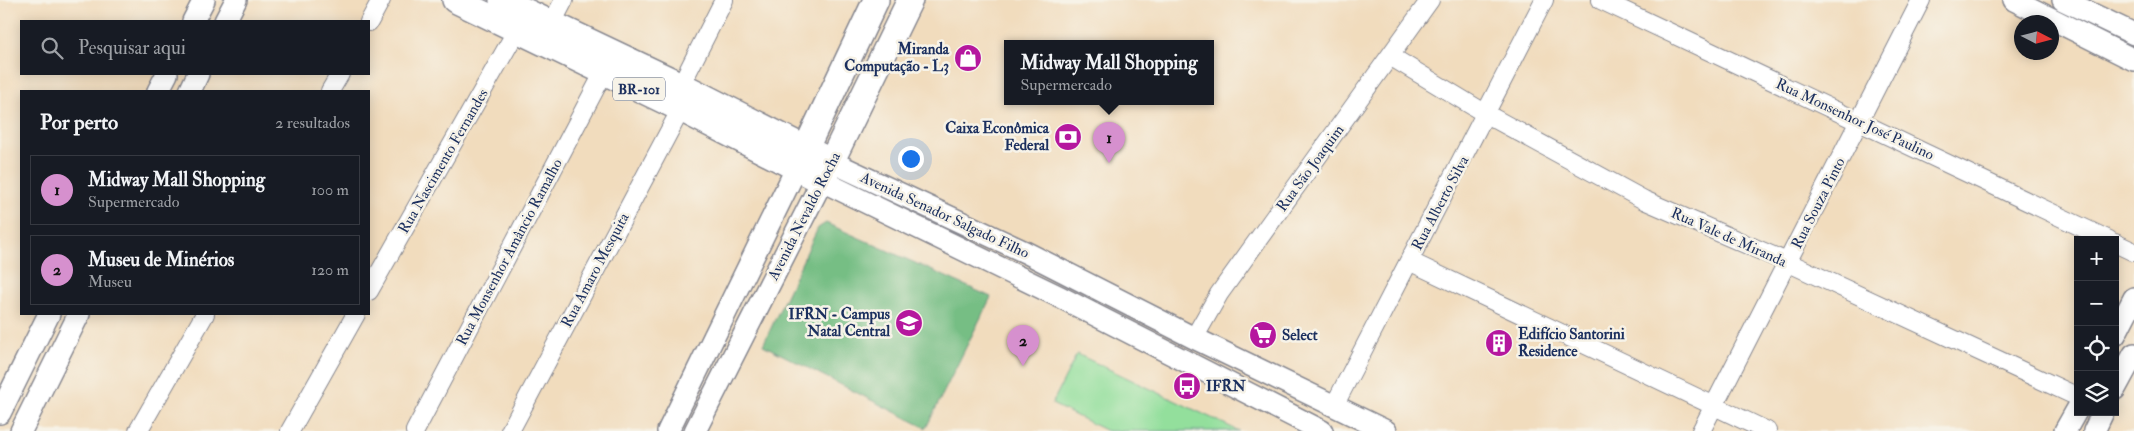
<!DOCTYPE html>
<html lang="pt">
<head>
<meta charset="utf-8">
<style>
	:root { --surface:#171b24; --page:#20242c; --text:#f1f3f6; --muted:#9ea1a6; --line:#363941; --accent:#d690ce }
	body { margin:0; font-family:"IM FELL Double Pica",serif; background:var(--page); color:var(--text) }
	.controls { position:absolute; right:15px; bottom:15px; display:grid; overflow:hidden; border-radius:0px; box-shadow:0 2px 12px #0003 }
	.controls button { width:45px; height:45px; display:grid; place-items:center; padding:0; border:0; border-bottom:1px solid var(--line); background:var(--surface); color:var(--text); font:25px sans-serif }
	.compass { position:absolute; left:2014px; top:15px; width:45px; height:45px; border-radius:50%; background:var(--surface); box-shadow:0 2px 12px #0003; rotate:96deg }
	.you { position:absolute; left:910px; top:158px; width:18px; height:18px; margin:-12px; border:4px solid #fff; border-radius:50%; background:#1a73e8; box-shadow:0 0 0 8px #1a73e833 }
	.badge { display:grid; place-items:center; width:32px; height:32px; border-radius:50%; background:var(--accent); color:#111; font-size:16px; font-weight:700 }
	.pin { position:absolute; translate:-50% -41px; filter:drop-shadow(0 1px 2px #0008) }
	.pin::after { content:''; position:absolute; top:26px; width:18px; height:15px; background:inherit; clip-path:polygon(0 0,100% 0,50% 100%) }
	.popup { position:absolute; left:1004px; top:40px; width:210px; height:65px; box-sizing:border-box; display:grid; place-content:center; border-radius:0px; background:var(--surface); filter:drop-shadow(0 1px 4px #0005); font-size:16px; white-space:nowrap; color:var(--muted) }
	.popup b { font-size:19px; color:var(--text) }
	.popup::after { content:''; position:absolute; left:50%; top:100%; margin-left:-10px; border:10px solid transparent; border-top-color:var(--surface) }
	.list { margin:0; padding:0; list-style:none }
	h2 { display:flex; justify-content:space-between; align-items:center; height:65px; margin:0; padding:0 20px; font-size:21px }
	h2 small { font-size:16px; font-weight:400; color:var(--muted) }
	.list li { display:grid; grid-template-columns:32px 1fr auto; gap:15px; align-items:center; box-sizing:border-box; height:70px; margin:0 10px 10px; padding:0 10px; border:1px solid var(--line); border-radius:0px }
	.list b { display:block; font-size:19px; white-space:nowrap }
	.list p { margin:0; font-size:16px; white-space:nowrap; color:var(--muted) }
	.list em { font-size:16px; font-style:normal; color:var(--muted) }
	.icon { flex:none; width:28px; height:28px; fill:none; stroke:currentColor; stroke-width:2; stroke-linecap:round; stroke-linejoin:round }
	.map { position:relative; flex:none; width:2134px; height:431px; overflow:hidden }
	.search { position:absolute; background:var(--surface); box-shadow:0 2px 12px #0003; left:20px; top:20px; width:350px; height:55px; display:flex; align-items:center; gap:12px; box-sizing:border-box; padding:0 18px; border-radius:0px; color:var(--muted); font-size:19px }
	.panel { position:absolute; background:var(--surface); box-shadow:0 2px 12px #0003; left:20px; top:90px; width:350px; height:225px; border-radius:0px }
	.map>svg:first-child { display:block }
	.green { fill:#93df9c; stroke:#57877d }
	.forest { fill:#76be84; stroke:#487671 }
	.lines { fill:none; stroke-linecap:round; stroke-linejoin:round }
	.minor-casing { stroke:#86868e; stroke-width:20 }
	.major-casing { stroke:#86868e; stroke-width:24 }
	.highway-casing { stroke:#86868e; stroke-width:28 }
	.minor { stroke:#fff; stroke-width:18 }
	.major { stroke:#fff; stroke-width:21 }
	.highway { stroke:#fff; stroke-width:25 }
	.labels { text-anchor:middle; stroke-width:5; stroke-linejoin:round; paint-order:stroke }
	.shield { fill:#f7f3e8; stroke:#5d6a87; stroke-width:1 }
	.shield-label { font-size:14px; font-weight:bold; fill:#1b2f5e }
	.poi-label { font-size:15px; font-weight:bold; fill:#1b2f5e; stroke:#f7f3e8; text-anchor:end }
	.street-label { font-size:15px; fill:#1b2f5e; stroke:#f7f3e8 }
</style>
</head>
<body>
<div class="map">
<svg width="2134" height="431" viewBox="0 0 2134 431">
	<rect width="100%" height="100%" fill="#f7f3e8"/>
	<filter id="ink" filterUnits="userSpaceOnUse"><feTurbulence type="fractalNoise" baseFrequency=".02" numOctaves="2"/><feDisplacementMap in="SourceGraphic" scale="10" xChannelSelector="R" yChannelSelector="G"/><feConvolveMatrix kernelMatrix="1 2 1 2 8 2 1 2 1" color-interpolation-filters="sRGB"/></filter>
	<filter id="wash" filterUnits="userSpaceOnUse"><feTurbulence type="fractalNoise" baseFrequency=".0096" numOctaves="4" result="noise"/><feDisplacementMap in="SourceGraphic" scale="20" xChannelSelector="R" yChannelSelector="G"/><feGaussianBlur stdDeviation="1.12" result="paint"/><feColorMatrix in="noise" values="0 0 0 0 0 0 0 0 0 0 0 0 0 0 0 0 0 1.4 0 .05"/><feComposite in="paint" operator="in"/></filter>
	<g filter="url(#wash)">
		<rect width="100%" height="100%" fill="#f1dcbd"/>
		<path class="green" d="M1077 354 1239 431H1107L1052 404Z"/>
		<path class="forest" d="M826 223 991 297 926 428 763 345 818 228Z"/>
	</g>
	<g filter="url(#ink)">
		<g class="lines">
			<g class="minor-casing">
				<path id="minor" d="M1601 0 2109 240
					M369 22 381 0
					M552 23 564 0
					M1390 56 1486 114 1644 200 1787 262 2078 397
					M681 85 724 0
					M330 91 340 74
					M2115 243 2134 252
					M1409 261 1767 431
					M369 291 517 30
					M1194 338 1219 294 1430 0
					M1334 406 1544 0
					M138 431 205 314
					M290 431 356 314
					M415 431 604 72
					M510 431 681 109
					M1701 431 1921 0"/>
			</g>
			<g class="major-casing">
				<path id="major" d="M2014 0 2134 60
					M2063 0 2134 34
					M193 21 204 0
					M225 21 236 0
					M158 91 167 74
					M190 91 198 74
					M832 162 1025 252 1194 338 1386 431
					M2115 335 2134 298
					M2115 389 2134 354
					M0 413 49 314
					M21 431 79 314
					M668 431 796 169
					M695 431 822 181 1060 297 1322 431
					M2065 431 2078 408
					M2094 431 2103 412"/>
			</g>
			<g class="highway-casing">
				<path id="highway" d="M455 0 681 109 822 181 910 0
					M502 0 681 85 832 162
					M798 165 876 0"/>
			</g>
			<use href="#minor" class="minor"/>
			<use href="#major" class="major"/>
			<use href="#highway" class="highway"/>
		</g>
	</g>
	<defs>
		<g id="shop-disc" transform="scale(1.4375)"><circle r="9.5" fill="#b5179e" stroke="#f7f3e8"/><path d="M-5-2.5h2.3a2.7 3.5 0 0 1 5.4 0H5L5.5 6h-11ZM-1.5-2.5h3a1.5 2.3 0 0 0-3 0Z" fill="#fff"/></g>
		<g id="bank-disc" transform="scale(1.4375)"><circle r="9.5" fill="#b5179e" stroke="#f7f3e8"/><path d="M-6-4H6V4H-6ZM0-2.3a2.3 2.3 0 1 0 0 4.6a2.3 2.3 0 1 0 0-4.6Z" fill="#fff"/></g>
		<g id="university-disc" transform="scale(1.4375)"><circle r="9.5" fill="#b5179e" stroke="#f7f3e8"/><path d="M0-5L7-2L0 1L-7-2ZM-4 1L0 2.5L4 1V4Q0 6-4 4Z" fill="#fff"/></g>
		<g id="supermarket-disc" transform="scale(1.4375)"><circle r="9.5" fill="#b5179e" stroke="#f7f3e8"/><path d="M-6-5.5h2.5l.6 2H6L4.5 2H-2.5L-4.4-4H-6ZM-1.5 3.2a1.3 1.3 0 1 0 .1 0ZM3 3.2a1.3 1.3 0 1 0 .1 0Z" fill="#fff"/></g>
		<g id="building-disc" transform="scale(1.4375)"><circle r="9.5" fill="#b5179e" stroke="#f7f3e8"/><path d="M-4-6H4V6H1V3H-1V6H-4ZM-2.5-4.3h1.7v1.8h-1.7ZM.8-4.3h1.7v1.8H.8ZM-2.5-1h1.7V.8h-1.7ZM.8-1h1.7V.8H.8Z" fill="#fff"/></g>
		<g id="bus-disc" transform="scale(1.4375)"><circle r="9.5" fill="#b5179e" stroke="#f7f3e8"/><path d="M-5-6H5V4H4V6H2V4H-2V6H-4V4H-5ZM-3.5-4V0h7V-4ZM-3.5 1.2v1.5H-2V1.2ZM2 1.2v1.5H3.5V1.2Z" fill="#fff"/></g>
	</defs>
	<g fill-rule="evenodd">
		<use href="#shop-disc" x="968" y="58"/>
		<use href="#bank-disc" x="1068" y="137"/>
		<use href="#university-disc" x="909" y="323"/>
		<use href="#supermarket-disc" x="1263" y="335"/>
		<use href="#building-disc" x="1499" y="343"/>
		<use href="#bus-disc" x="1187" y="386"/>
	</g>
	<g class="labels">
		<rect class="shield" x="613" y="77.5" width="52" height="23" rx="4"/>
		<g class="shield-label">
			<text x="639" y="94">BR-101</text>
		</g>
		<g class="poi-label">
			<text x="949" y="54">Miranda<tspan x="949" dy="17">Computação - L3</tspan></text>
			<text x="1049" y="133">Caixa Econômica<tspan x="1049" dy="17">Federal</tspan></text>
			<text x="890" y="319">IFRN - Campus<tspan x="890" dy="17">Natal Central</tspan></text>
			<text x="1518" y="339" text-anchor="start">Edifício Santorini<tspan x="1518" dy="17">Residence</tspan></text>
			<text x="1282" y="340" text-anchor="start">Select</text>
			<text x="1206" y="391" text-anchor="start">IFRN</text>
		</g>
		<g class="street-label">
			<text transform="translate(1855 119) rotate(25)" y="5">Rua Monsenhor José Paulino</text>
			<text transform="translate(443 161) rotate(-60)" y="5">Rua Nascimento Fernandes</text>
			<text transform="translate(1310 168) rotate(-54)" y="5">Rua São Joaquim</text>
			<text transform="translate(1440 203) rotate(-62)" y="5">Rua Alberto Silva</text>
			<text transform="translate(1818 203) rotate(-63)" y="5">Rua Souza Pinto</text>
			<text transform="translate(945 215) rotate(25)" y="5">Avenida Senador Salgado Filho</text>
			<text transform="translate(804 216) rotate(-63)" y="5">Avenida Nevaldo Rocha</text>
			<text transform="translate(1729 237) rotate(24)" y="5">Rua Vale de Miranda</text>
			<text transform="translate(509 252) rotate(-62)" y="5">Rua Monsenhor Amâncio Ramalho</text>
			<text transform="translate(595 270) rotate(-62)" y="5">Rua Amaro Mesquita</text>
		</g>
	</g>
</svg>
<div class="controls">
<button>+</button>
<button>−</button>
<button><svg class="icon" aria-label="locate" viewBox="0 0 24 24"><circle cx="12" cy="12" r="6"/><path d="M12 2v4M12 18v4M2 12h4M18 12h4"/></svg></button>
<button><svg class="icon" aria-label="layers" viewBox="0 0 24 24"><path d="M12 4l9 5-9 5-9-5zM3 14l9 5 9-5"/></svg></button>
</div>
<svg class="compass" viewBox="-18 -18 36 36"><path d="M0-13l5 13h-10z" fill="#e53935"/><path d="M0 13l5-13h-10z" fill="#9ea1a6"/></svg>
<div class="you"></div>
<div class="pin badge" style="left:1109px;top:163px">1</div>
<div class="popup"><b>Midway Mall Shopping</b>Supermercado</div>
<div class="pin badge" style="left:1023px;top:366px">2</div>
<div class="search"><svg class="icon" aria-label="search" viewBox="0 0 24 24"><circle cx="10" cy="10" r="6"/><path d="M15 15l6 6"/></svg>Pesquisar aqui</div>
<section class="panel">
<h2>Por perto<small>2 resultados</small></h2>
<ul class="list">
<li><span class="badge">1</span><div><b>Midway Mall Shopping</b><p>Supermercado</p></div><em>100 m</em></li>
<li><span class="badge">2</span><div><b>Museu de Minérios</b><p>Museu</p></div><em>120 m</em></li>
</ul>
</section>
</div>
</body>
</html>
